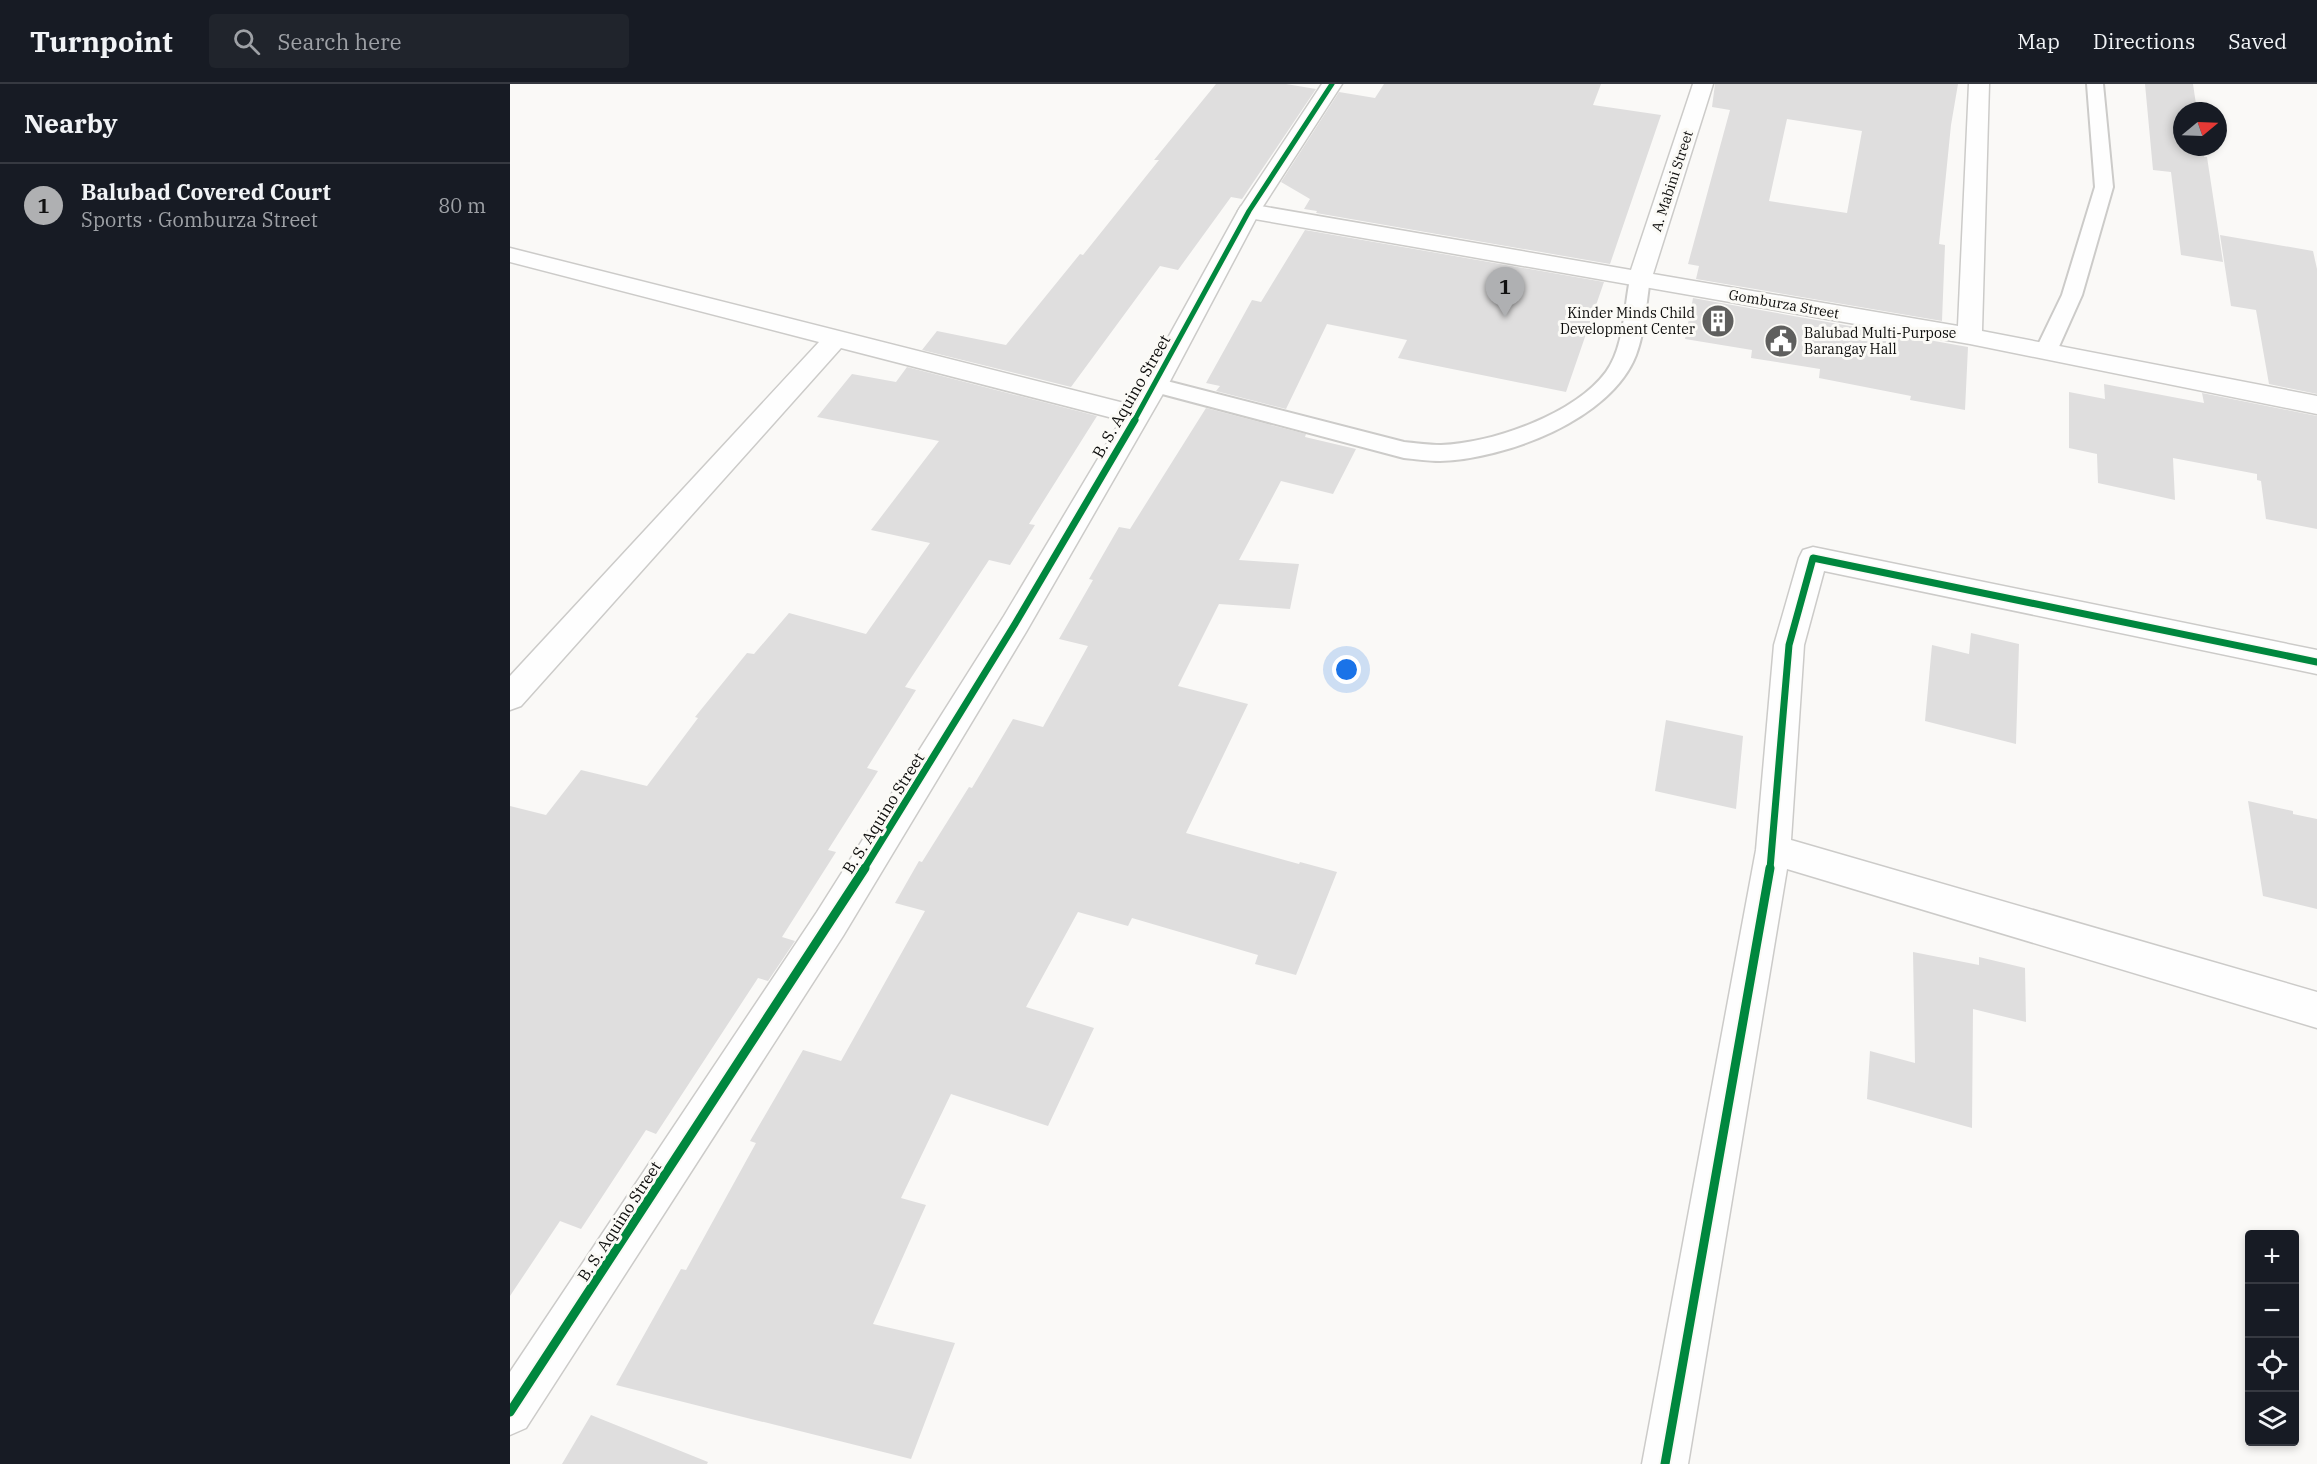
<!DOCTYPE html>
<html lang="en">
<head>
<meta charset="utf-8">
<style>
	:root { --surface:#171b24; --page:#20242c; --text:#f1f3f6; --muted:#9ea1a6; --line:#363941; --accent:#afb0b2 }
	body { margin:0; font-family:"IBM Plex Serif",serif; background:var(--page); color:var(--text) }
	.controls { position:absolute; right:18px; bottom:18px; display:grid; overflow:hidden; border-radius:6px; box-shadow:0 3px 9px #0003 }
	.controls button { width:54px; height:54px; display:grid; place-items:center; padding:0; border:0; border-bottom:2px solid var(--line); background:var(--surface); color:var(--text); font:30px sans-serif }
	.compass { position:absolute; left:1663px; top:18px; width:54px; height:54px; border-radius:50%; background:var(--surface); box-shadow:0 3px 9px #0003; rotate:71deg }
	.you { position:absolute; left:837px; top:586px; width:21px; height:21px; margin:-15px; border:4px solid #fff; border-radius:50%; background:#1a73e8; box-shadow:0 0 0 9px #1a73e833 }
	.badge { display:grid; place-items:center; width:39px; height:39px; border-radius:50%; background:var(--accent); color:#111; font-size:20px; font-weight:700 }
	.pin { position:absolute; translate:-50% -50px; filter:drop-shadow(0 2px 3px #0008) }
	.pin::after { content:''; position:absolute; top:32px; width:21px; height:18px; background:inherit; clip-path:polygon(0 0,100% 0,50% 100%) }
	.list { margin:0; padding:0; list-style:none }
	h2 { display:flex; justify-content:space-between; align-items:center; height:78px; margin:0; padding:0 24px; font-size:26px }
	h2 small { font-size:20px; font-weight:400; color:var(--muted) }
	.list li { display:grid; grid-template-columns:39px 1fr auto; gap:18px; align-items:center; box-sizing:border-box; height:84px; padding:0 24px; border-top:2px solid var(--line) }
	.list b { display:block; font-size:22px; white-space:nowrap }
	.list p { margin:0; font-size:20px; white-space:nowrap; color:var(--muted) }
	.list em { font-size:20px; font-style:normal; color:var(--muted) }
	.icon { flex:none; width:33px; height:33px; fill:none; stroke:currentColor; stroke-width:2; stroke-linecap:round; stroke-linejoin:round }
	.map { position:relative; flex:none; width:1807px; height:1380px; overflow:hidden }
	header { display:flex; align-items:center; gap:36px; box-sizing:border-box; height:84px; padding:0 30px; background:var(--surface); border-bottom:2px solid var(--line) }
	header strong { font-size:28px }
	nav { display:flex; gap:33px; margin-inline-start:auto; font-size:21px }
	.search { width:420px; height:54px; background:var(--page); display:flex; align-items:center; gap:15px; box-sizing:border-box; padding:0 21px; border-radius:6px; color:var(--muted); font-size:22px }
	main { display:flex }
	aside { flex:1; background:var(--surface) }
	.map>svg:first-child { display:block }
	.building { fill:#dfdede; fill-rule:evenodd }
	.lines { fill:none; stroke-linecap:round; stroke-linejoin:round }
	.service-casing { stroke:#cccbc9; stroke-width:4 }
	.minor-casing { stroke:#cccbc9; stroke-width:3 }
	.tertiary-casing { stroke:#cccbc9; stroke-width:3 }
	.service { fill:#fefefe; fill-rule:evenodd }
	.minor { fill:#fefefe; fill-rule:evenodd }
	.tertiary { fill:#fefefe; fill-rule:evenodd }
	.cycleway-far2-casing { stroke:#fbfaf6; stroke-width:8 }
	.cycleway-far1-casing { stroke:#fbfaf6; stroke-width:10 }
	.cycleway-casing { stroke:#fbfaf6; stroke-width:13 }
	.cycleway-far2 { stroke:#00873e; stroke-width:5 }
	.cycleway-far1 { stroke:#00873e; stroke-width:7 }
	.cycleway { stroke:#00873e; stroke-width:9 }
	.labels { text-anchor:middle; stroke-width:6; stroke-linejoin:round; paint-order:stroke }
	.far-street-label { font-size:14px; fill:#0c0c0b; stroke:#fbfaf6 }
	.far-poi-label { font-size:14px; fill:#0c0c0b; stroke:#fbfaf6; text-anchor:end }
	.street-label { font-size:16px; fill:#0c0c0b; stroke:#fbfaf6 }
</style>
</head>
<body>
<header>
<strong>Turnpoint</strong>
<div class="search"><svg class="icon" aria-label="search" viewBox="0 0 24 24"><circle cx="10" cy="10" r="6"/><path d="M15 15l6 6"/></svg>Search here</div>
<nav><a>Map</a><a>Directions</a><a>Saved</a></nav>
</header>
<main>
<aside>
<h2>Nearby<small></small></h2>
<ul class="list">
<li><span class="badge">1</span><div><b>Balubad Covered Court</b><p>Sports · Gomburza Street</p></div><em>80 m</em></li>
</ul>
</aside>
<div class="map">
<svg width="1807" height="1380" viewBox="0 0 1807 1380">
	<rect width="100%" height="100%" fill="#faf9f7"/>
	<path class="building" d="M706 0H776L806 5 732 115 721 113 668 186 650 182 561 303 412 266 427 247 496 261 570 170 573 171 649 76H644Z
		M874 0H1091L1083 21 1151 31 1100 180 806 129 807 127 794 125 800 115 771 98 829 8 865 14Z
		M1205 0H1448L1441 41 1429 160 1435 161 1432 237 1186 195 1189 182 1178 180 1220 26 1202 23ZM1277 35 1352 47 1337 129 1259 117Z
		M1635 0H1683L1687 27H1672V63H1693L1694 73H1697L1713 178 1671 171 1661 88 1643 86Z
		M795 146 1094 198 1056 308 888 274 897 256 817 240 776 325 706 307 710 302 696 299 742 216 751 218Z
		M1710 151 1803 167 1807 185V310L1759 300 1746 226 1721 222Z
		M1183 214 1458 263 1455 326 1400 316 1401 312 1309 294 1310 285 1241 274 1242 266 1175 255Z
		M397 283 587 332 519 440 525 441 500 481 479 476 395 603 406 606 357 684 368 687 318 766 326 768 272 853 285 857 258 897 248 894 146 1050 136 1046 71 1145 50 1137 0 1212V722L36 731 71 686 137 702 188 634 185 633 237 569 244 570 279 529 356 550 420 459 361 446 429 357 307 333 342 290 386 298Z
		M1594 300 1694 319 1692 309 1807 332V445L1756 435 1751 397 1747 396V390L1663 374 1665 416 1588 399 1587 370 1559 364V308L1595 315Z
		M696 324 796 350 795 353 846 365 823 410 771 397 729 476 789 480 780 525 709 520 668 602 738 620 676 749 789 780 790 778 827 788 786 891 745 880 748 871 622 834 618 842 568 828 516 923 584 944 538 1042 441 1010 391 1114 416 1121 363 1240 445 1259 401 1375 106 1301 171 1185 176 1186 246 1059 240 1057 293 966 331 977 415 827 385 819 409 777 412 778 459 703 462 704 503 635 533 643 578 562 549 555 583 496 579 495 609 443 620 445Z
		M1461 549 1509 560 1506 660 1415 637 1422 561 1459 570Z
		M1156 636 1233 652 1226 725 1145 707Z
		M1738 717 1783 727V730L1807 735V825L1753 812Z
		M1403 868 1469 881V873L1515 884 1516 938 1463 925 1462 1044 1357 1015 1360 967 1405 979Z
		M81 1331 198 1378 197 1380H52Z"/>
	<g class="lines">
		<g class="service-casing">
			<path id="service" d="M1577 0H1593L1603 103 1572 211 1547 267 1544 272 1536 274 1528 272 1525 267 1552 211 1585 103Z
				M1130 189 1137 191 1140 195C1136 220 1135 247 1126 271 1101 336 995 375 930 377 918 377 906 375 894 374L637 306 634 301 637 296 645 294 894 358C906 359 919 361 931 361 982 359 1064 331 1096 288 1114 263 1114 225 1120 195L1123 191Z"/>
		</g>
		<g class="minor-casing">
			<path id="minor" d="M1183 0H1203L1143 190 1448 242 1459 0H1479L1472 247 1807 312V330L1460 260 739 134 731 132 728 127 731 122 739 120 1121 186Z
				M0 164 626 322 635 325 639 331 635 337 626 340 331 264 11 622 0 626V592L309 258 0 178Z
				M1303 463 1807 566V590L1314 487 1294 561 1281 756 1807 908V944L1277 785 1178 1380H1132L1246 766 1264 561 1289 474 1293 466Z"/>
		</g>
		<g class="tertiary-casing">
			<path id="tertiary" d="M812 0H832L750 127 658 301 516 548 333 852 16 1344 0 1351V1288L307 828 494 532 632 301 728 127Z"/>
		</g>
		<use href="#service" class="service"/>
		<use href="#minor" class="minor"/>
		<use href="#tertiary" class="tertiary"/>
		<g class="cycleway-far2-casing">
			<path id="cycleway-far2" d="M624 337 739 127 822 0"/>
		</g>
		<g class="cycleway-far1-casing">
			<path id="cycleway-far1" d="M354 785 505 540 625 336
				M1260 785 1279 561 1303 474 1807 578"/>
		</g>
		<g class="cycleway-casing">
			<path id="cycleway" d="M0 1328 355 784
				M1155 1380 1260 784"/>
		</g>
		<use href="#cycleway-far2" class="cycleway-far2"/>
		<use href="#cycleway-far1" class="cycleway-far1"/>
		<use href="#cycleway" class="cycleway"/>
	</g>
	<defs>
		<g id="building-disc" transform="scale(1.725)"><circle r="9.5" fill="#5f5f5e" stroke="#fbfaf6"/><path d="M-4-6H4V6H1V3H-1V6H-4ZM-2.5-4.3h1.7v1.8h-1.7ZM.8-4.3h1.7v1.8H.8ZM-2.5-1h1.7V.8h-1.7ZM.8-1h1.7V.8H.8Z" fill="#fff"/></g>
		<g id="civic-disc" transform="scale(1.725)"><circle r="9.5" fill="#5f5f5e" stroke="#fbfaf6"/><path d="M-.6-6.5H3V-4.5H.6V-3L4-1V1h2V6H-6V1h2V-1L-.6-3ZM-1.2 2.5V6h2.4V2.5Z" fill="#fff"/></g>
	</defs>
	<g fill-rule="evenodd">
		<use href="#building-disc" x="1208" y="237"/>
		<use href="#civic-disc" x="1271" y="257"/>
	</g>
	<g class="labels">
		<g class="far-street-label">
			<text transform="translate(1162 97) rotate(-72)" y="5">A. Mabini Street</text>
			<text transform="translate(1274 220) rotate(10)" y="5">Gomburza Street</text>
		</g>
		<g class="far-poi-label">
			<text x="1185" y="234">Kinder Minds Child<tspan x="1185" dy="16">Development Center</tspan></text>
			<text x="1294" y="254" text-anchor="start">Balubad Multi-Purpose<tspan x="1294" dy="16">Barangay Hall</tspan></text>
		</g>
		<g class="street-label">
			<text transform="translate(621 312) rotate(-60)" y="6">B. S. Aquino Street</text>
			<text transform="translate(373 729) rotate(-58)" y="6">B. S. Aquino Street</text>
			<text transform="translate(109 1137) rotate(-57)" y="6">B. S. Aquino Street</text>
		</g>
	</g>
</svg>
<div class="controls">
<button>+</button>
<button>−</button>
<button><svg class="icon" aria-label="locate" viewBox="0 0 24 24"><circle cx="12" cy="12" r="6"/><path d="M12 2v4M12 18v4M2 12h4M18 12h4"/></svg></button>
<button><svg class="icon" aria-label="layers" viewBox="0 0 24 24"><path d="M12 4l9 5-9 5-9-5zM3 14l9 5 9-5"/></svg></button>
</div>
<svg class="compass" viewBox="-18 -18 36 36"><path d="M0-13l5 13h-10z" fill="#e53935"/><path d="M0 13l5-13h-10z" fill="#9ea1a6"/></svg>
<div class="you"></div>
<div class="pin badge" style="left:995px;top:233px">1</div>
</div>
</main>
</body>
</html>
